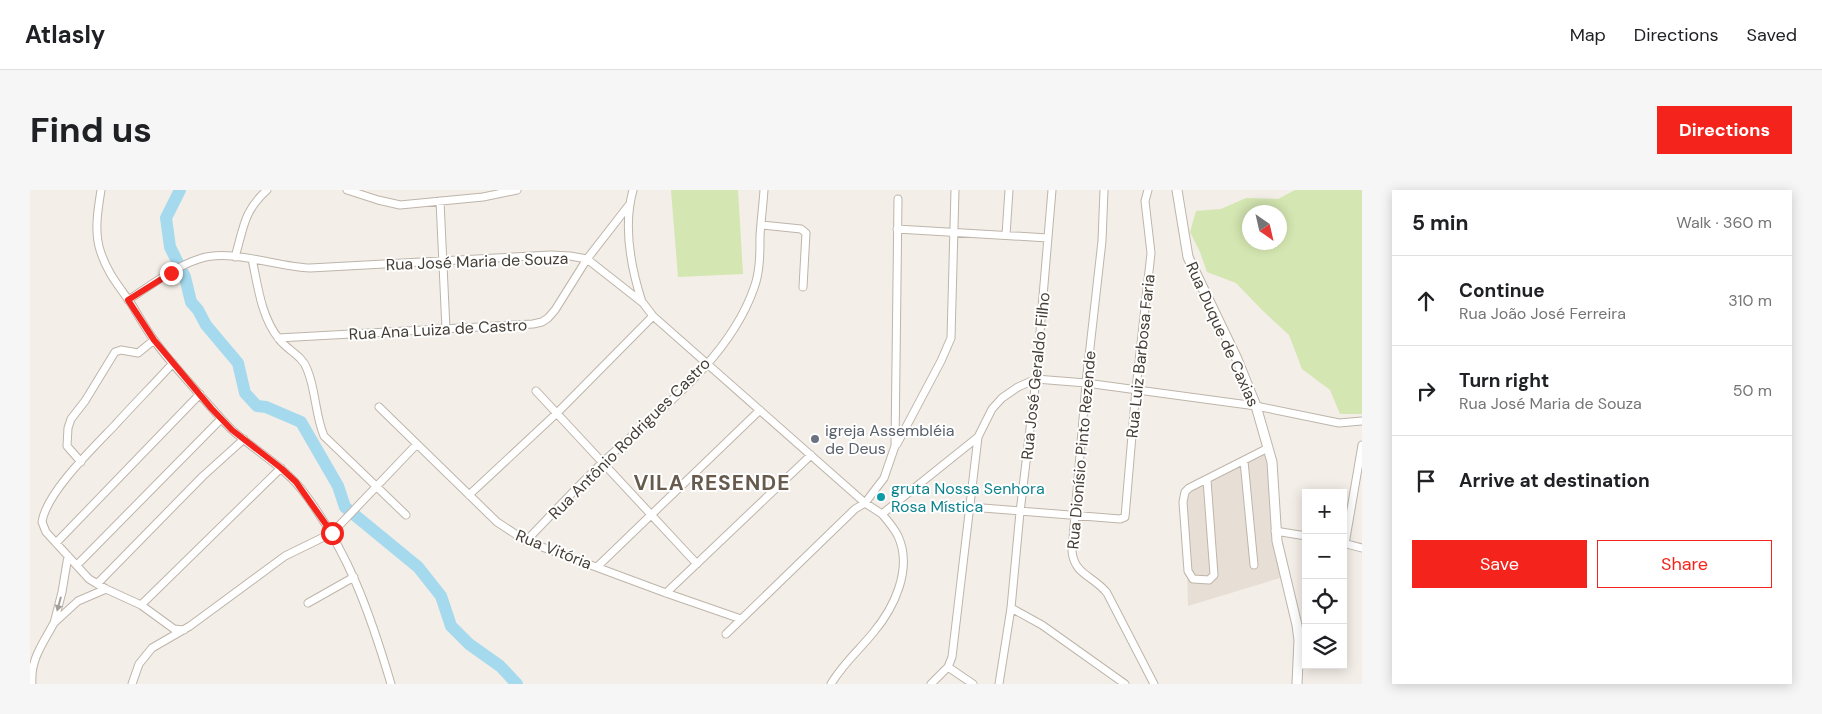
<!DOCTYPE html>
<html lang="en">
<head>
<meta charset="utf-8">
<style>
	:root { --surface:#fff; --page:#f6f6f6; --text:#202124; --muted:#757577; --line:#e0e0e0; --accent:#f4241d }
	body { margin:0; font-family:"DM Sans",sans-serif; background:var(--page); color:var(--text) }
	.controls { position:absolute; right:15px; bottom:15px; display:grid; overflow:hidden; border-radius:0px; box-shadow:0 2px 12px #0003 }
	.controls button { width:45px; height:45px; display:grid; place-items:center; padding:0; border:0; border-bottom:1px solid var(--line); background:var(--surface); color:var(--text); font:25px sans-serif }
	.compass { position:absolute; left:1212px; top:15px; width:45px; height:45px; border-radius:50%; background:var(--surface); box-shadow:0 2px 12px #0003; rotate:146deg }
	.stop { position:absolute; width:15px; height:15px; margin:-11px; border:4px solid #f4241d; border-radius:50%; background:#fff }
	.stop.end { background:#f4241d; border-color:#fff; box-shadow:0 1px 5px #0008 }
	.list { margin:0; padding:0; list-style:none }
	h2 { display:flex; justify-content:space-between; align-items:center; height:65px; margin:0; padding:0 20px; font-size:21px }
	h2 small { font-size:16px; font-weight:400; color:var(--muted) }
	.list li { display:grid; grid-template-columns:32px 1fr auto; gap:15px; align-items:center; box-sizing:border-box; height:90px; padding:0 20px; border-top:1px solid var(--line) }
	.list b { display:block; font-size:19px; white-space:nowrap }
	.list p { margin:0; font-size:16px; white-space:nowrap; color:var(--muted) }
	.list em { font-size:16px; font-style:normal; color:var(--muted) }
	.actions { display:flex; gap:10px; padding:15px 20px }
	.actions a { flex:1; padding:11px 0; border:1px solid var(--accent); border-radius:0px; text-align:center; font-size:18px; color:var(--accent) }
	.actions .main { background:var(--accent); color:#fff }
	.icon { flex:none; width:28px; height:28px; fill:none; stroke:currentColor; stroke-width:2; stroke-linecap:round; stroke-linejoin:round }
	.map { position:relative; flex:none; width:1332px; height:494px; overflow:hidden; border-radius:0px }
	header { display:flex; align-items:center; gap:30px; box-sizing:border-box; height:70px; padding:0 25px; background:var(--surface); border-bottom:1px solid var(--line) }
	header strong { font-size:24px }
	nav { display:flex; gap:28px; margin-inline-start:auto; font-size:18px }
	.intro { display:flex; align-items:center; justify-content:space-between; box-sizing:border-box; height:120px; padding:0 30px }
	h1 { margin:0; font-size:35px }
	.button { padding:12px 22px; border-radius:0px; background:var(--accent); color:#fff; font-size:18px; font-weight:700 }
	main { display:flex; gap:30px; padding:0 30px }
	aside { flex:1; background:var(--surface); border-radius:0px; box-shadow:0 2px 12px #0003 }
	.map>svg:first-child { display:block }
	.residential { fill:#e7dfd5 }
	.green { fill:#d4e6b1; fill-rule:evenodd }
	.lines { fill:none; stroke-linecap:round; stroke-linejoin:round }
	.river { stroke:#a5d9ee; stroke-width:12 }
	.minor-casing { stroke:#beb5aa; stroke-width:9 }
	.tertiary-casing { stroke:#beb5aa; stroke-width:11 }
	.minor { stroke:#fff; stroke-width:7 }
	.tertiary { stroke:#fff; stroke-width:9 }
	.oneway { fill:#a29e9a }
	.route { stroke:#f4241d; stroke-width:6 }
	.worship-dot { fill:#6b7280; stroke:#fff; stroke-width:2 }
	.culture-dot { fill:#0f9aa8; stroke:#fff; stroke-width:2 }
	.labels { text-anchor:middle; stroke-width:4; stroke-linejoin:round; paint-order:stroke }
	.street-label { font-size:16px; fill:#463e36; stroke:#fff }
	.worship-label { font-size:16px; fill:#5b616d; stroke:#fff; text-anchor:start }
	.culture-label { font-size:16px; fill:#0d838f; stroke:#fff; text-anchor:start }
	.district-label { font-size:21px; font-weight:bold; letter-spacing:1px; fill:#685b4e; stroke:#fff }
</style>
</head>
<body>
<header>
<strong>Atlasly</strong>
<nav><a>Map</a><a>Directions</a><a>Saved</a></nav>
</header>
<div class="intro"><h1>Find us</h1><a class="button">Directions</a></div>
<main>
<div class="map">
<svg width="1332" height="494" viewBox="0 0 1332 494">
	<rect width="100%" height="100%" fill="#f3eee7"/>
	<path class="residential" d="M1236 263 1250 388 1158 416 1155 302Z"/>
	<path class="green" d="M641 0H708L713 84 648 87Z
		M1265 0H1332V224H1310L1300 200 1272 179 1259 145 1233 121 1206 93 1177 82 1170 62 1160 42 1166 21 1191 19 1216 8 1248 9ZM1220 22H1250V52H1220Z"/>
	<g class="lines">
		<path class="river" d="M150 0 136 28 140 57 155 87 161 112 168 120 176 135 208 173 215 203 227 216 236 217 271 232 308 296 315 317 388 377 411 406 421 436 439 454 470 476 487 494"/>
		<g class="minor-casing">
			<path id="minor" d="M71 0C68 19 64 41 70 60 77 83 89 96 102 115 109 127 116 139 124 150 138 170 155 187 170 205 180 216 190 228 201 239 224 260 252 275 272 300 318 360 340 423 361 494
				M317 0 348 10 370 15 453 7 487 0
				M603 0C593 36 601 78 612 112
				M1074 0 1072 51 1056 193 1042 361C1044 385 1064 386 1077 403L1124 494
				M410 11 416 139
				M731 35 771 39 776 43 773 97
				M867 39 1018 48
				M976 45 979 0
				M205 67C214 37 213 22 237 0
				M222 69C228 96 231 127 249 149 257 160 272 165 277 179 286 200 285 225 294 246L376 325
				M98 110C120 96 144 77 169 69 200 58 247 77 280 78L521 65 540 66 557 69 613 113 623 126 835 313 854 288 865 256 868 9
				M248 148 503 134 512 132 518 128 525 120 557 69 599 15
				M143 173C124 194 104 214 85 235 64 257 16 303 12 332L16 342 59 389 76 399 111 415 144 439 154 440
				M506 201 667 374
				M349 217 467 332 496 351 636 403 711 429
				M867 254 911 171 921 148 925 0
				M1214 271 1224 375
				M51 272 37 256 38 238 41 229 55 211 85 162 91 160 108 163 124 150
				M1177 290 1184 385 1179 390 1163 389 1158 381 1153 312 1155 302 1159 298 1238 258
				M439 305 527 223 623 126
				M940 317 1090 329 1095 327 1106 199 1121 63 1115 11 1118 0
				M1245 341 1276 346
				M496 351C522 324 547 297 573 272 627 222 699 170 724 98 730 82 730 63 730 46 731 30 733 15 734 0
				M26 353 170 204
				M1313 353 1332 358
				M1315 354 1332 255
				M38 366 32 402 24 433 48 411 76 399
				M47 375 191 229
				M567 377 730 220
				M67 394 173 286 214 249
				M636 403 781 265
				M278 413 324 387
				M111 415 251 278
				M981 418 1012 435 1095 494
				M696 444 825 319 835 313 852 324 948 247 962 219 972 208 988 197 1006 189 1056 193 1226 216 1309 233 1332 231
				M918 477 943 494
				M2 494C0 470 13 453 24 433
				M102 494 109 474 122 458 160 436 255 366 302 343 387 254
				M801 494C812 475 829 460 843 443 864 418 883 379 868 346 864 338 858 331 852 324
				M901 494 918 477 922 467 948 247
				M969 494 981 418 990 322 1006 189 1022 0"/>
		</g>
		<g class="tertiary-casing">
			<path id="tertiary" d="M1147 0 1158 67 1207 169 1226 216 1242 272 1247 351 1267 435 1269 450 1267 494"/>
		</g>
		<use href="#minor" class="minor"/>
		<use href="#tertiary" class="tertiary"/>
	</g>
	<defs><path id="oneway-solid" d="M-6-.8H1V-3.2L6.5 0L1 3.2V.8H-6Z" transform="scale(1.25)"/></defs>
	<use class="oneway" href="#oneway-solid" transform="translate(29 414) rotate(105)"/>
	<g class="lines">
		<path class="route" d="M141 83 98 110 124 150 181 218 202 240 251 278 266 292 302 343"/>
	</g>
	<circle class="worship-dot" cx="785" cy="249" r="5"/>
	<circle class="culture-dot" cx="851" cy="307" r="5"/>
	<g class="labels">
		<g class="street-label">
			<text transform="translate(447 71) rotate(-2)" y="6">Rua José Maria de Souza</text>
			<text transform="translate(408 139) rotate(-3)" y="6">Rua Ana Luiza de Castro</text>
			<text transform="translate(1193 144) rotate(66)" y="6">Rua Duque de Caxias</text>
			<text transform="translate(1110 166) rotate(-84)" y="6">Rua Luiz Barbosa Faria</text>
			<text transform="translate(1005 186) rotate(-84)" y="6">Rua José Geraldo Filho</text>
			<text transform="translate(599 248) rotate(-45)" y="6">Rua Antônio Rodrigues Castro</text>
			<text transform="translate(1051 260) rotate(-85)" y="6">Rua Dionísio Pinto Rezende</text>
			<text transform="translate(524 359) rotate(22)" y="6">Rua Vitória</text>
		</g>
		<g class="worship-label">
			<text x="795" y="246">igreja Assembléia<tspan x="795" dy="18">de Deus</tspan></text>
		</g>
		<g class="culture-label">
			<text x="861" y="304">gruta Nossa Senhora<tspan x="861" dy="18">Rosa Mística</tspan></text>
		</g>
		<g class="district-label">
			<text x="682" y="300">VILA RESENDE</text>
		</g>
	</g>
</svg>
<div class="controls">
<button>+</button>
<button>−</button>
<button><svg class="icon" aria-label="locate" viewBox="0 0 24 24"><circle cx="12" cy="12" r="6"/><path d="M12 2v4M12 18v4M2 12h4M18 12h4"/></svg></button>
<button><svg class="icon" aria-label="layers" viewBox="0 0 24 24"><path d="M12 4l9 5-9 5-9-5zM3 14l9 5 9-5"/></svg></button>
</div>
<svg class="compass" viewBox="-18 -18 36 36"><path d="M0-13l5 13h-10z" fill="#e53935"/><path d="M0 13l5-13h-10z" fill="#757577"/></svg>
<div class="stop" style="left:302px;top:343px"></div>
<div class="stop end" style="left:141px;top:83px"></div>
</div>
<aside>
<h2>5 min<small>Walk · 360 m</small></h2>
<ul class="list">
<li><svg class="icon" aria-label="ahead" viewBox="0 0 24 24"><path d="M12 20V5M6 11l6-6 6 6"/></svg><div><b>Continue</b><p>Rua João José Ferreira</p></div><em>310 m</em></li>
<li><svg class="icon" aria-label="right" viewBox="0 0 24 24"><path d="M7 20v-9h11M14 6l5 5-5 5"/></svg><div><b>Turn right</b><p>Rua José Maria de Souza</p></div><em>50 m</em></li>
<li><svg class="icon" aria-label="arrive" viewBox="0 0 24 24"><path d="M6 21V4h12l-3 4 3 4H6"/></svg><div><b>Arrive at destination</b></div></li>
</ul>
<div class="actions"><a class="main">Save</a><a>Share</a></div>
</aside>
</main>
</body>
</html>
